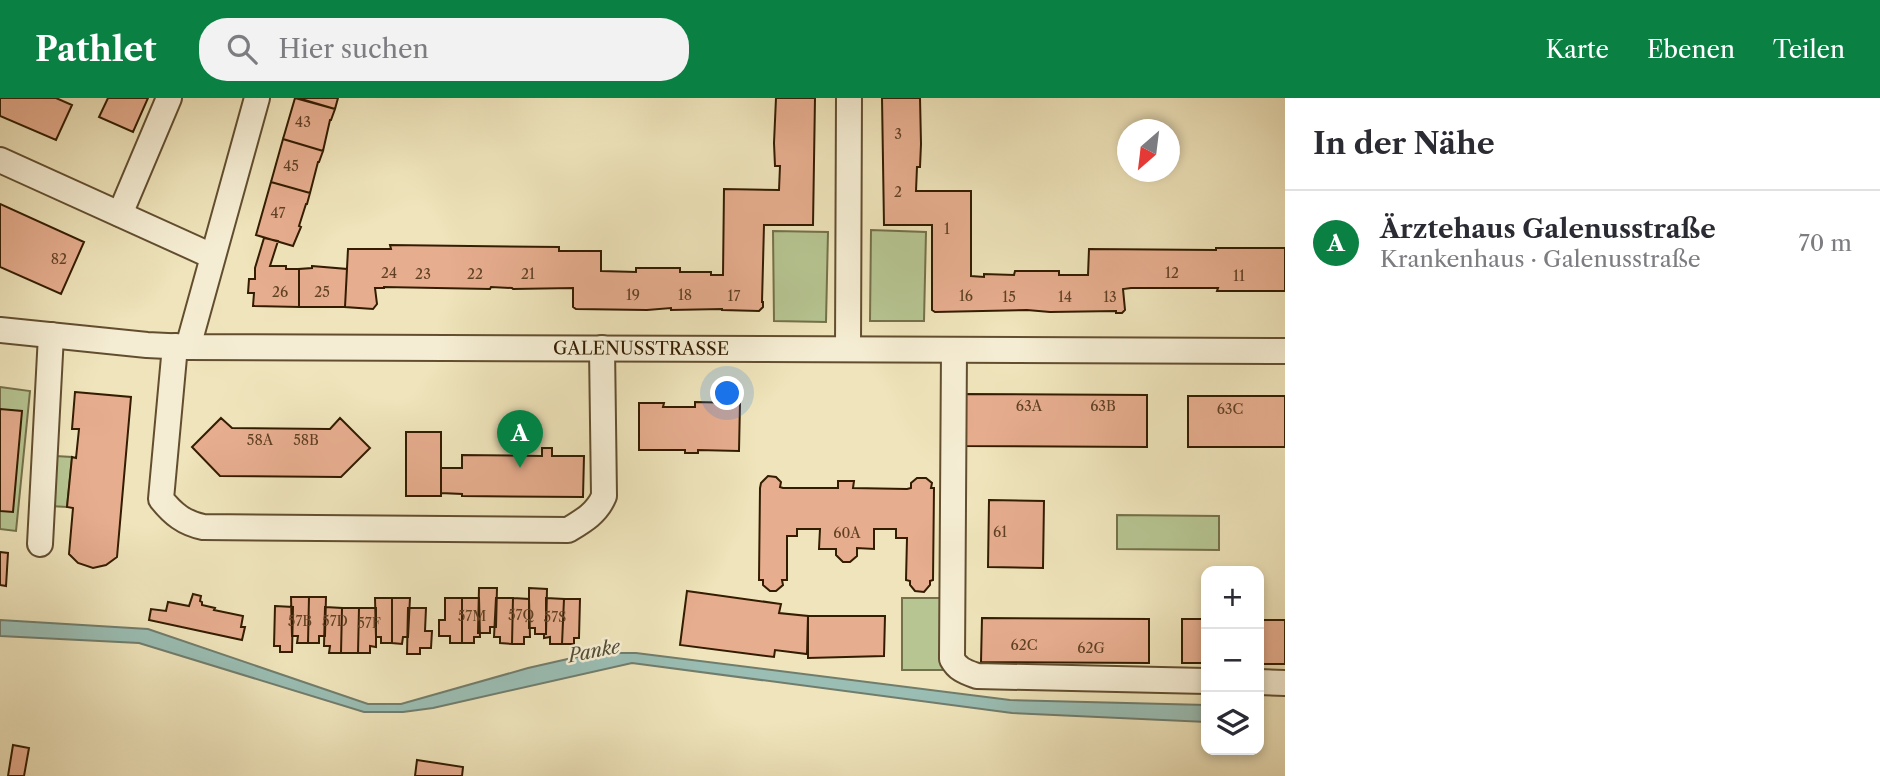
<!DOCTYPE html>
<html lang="de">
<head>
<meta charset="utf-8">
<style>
  :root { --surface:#fff; --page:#f2f2f3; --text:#2b2b33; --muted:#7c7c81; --line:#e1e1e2; --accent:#0b8043 }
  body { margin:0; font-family:"Libre Caslon Text",serif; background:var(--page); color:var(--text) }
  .controls { position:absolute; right:21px; bottom:21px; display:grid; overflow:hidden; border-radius:14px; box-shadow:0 4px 10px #0003 }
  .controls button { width:63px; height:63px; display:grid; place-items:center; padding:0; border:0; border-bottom:2px solid var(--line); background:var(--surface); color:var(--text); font:35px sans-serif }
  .compass { position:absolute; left:1117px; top:21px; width:63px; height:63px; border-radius:50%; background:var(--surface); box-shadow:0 4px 10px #0003; rotate:208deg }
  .you { position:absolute; left:728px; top:296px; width:24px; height:24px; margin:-18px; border:5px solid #fff; border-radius:50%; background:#1a73e8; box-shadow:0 0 0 10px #1a73e833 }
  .badge { display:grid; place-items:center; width:46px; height:46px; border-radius:50%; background:var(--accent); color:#fff; font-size:23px; font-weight:700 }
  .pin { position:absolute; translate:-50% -58px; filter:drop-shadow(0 2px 4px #0008) }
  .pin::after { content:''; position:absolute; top:37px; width:24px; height:21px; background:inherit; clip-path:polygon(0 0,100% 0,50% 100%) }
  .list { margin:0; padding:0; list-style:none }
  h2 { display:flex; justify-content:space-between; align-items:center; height:91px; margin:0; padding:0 28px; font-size:30px }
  h2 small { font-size:23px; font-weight:400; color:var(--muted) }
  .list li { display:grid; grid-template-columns:46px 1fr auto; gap:21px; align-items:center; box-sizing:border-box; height:105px; padding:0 28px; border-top:2px solid var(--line) }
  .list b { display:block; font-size:26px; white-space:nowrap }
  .list p { margin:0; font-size:23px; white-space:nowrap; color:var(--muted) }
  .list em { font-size:23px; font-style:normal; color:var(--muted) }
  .icon { flex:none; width:38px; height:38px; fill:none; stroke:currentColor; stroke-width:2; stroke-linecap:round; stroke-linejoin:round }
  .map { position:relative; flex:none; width:1285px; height:678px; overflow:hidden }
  header { display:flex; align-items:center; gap:42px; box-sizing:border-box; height:98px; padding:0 35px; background:var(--accent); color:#fff }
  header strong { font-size:33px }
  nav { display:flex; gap:38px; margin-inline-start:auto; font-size:24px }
  .search { width:490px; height:63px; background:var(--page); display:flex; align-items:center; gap:18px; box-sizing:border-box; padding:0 24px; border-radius:28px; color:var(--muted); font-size:26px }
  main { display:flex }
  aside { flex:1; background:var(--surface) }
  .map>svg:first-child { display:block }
  .green { fill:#b6c592; stroke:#747049; stroke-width:2 }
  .water { fill:#9abeb4; stroke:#717d6c; stroke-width:2 }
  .building { fill:#e6ad8e; stroke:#331c00; stroke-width:2 }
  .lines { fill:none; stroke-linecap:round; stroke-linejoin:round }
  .minor-casing { stroke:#624e2f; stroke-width:28 }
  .minor { stroke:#f5edd3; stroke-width:24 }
  .labels { text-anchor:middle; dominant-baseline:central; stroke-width:5; stroke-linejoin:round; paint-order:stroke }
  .number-label { font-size:14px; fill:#604024 }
  .street-label { font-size:18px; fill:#331c00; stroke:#f5edd3 }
  .water-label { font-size:19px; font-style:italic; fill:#524d36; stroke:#f5edd3 }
</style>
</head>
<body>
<header>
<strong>Pathlet</strong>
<div class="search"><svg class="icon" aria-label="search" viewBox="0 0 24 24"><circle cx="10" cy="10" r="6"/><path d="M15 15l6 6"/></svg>Hier suchen</div>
<nav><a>Karte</a><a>Ebenen</a><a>Teilen</a></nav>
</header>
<main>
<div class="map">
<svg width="1285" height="678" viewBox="0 0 1285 678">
  <rect width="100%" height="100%" fill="#efe4bb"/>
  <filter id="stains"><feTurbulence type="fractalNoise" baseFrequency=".00286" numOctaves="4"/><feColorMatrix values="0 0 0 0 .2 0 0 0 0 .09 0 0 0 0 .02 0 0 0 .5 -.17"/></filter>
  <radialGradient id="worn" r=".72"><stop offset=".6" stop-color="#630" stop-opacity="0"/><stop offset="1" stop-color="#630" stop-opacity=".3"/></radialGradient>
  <path class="green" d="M871,132L926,134L924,223H870Z
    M773,133L828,134L826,224L774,223Z
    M0,289L30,293L16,433L0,431Z
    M55,358L72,359L67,409L50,408Z
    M1117,417L1219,418V452L1117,451Z
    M902,500H944L943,572H902Z"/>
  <path class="water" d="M0,522L148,531L368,606H401L528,570L594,555H636L1010,602L1206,607V624L1012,615L632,565L433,610L403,614H364L139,545L0,538Z"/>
  <path class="building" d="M0,0H56L72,7L56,42L0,18Z
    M108,0H148L133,34L99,19Z
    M295,0L335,11L331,22H330L323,53L283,41Z
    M298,0H338L335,11Z
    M776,0H815L813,127H764L762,204H763V209L759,213L722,212V211L671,212V210L647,212L576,211L573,209V190L513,191L512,190L491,189L490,191L384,189V190H375L377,206L373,211L345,209L348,151H391L390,147L559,149V153H601V173L636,174V170H680V174H711V177H723L724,91L779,92L780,68H775L774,45Z
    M882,0H920L921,46L920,69H917L916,93H971V178L984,179V176L1014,177L1015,173H1059V177H1088L1089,151L1216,152V150H1285V193H1217L1218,190H1131L1123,191L1125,212L1122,215H1116V213L1050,214L1027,212L935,214L932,212V127H884Z
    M283,41L323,53L319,64H318L310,95L271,84Z
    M271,84L310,95L307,106H306L299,128L301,129L293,148L256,137Z
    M0,106L84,144L61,196L0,169Z
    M264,140L278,143L270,168H286V171H299V209L253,208L254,195H248L249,181H255V170Z
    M312,168L347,171L345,209H299V171L312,170Z
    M75,294L131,299L117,459L106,467L93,470L78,465L69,456L73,410L67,409L72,359L76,360L79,331H72Z
    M960,296L1147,297V349L959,348Z
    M1188,298H1285V349H1188Z
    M695,304L740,305L739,353L698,352V355H685V352H639V305H664L663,309H695Z
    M0,311L22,313L13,414L0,413Z
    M221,320L232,330L330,331L340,320L370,350L341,379L220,378L192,349Z
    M406,334H441V398H406Z
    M542,350H552V358H584L583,399L462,398V396L441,395V370H462V357L542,358Z
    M768,378L776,379L781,384L780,389L783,390H838V383H854L853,390L907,391L911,390V385L917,380H926L932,385L931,390H934L933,482L930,483V487L924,494L915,493L910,487V483L906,482L907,440H896V431H874V451L857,450V458L850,464H843L836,457V451H819L820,431H797V438H787V482H782L783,487L776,493H770L763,487V482H759L760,390L761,385Z
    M989,402L1044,403L1043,470L988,469Z
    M0,454L8,455L6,488L0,487Z
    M479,490H497L496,529H490V535H478Z
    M529,490L547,491L546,536H535V530H529Z
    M687,493L781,506L779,515L808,518L807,556L775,552L774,559L680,547Z
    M193,496L201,498L200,503L202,504V507L215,510L214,512L243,518L241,529H245L242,542L149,522L151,511L166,513L168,504L189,508Z
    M291,499H309L308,545H297L298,538H292Z
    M309,499H326L325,538H319V545H308Z
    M375,500H392V545H381V539H376Z
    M392,500H410L408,539H403L402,546L392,545Z
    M445,500H462V545H450V538H439V522H445Z
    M462,500H479L480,539H474V545H462Z
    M496,500H513L512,546L500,545V539H494Z
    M513,500L529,501L530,539H524V546H512Z
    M546,500L564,501L562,546H550V539L544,540V536H546Z
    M564,501H580L579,540H574V546H562Z
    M275,508L293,509L292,554H280V548H274Z
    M325,509L342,510L341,555H329L330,548H324Z
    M342,510H359L358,555H341Z
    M359,510H376V549L370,548V555H358Z
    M408,510H426L425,533H432L431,550H420V556H407Z
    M808,518H885L884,558L808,560Z
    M982,520L1149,521V565L981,564Z
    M1182,521H1206V565H1182Z
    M1259,522H1285V566H1259Z
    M13,647L29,650L24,678H8Z
    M417,662L463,669L462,678H415Z"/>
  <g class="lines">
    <defs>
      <g id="minor">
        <path d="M0,62L212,158"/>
        <path d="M120,116L169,0"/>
        <path id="s1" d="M0,232L147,247L188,249L1285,253"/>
        <path d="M175,248L161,401C173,416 184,425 203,429L568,432C583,423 597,415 604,398L602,250"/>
        <path d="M188,249L257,0"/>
        <path d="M848,250L849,0"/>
        <path d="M954,252L952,561C958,572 966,574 977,578L1206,583"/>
        <path d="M40,446L51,237"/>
        <path d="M1259,584L1285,585"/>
      </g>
    </defs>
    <use href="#minor" class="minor-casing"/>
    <use href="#minor" class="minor"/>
  </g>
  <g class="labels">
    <g class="number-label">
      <text x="303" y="24">43</text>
      <text x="898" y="36">3</text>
      <text x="291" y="68">45</text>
      <text x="898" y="94">2</text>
      <text x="278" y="115">47</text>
      <text x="947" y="131">1</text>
      <text x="59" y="161">82</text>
      <text x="389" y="175">24</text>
      <text x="1172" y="175">12</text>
      <text x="423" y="176">23</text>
      <text x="475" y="176">22</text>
      <text x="528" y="176">21</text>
      <text x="1239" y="178">11</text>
      <text x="280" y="194">26</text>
      <text x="322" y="194">25</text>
      <text x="633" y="197">19</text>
      <text x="685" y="197">18</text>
      <text x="734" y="198">17</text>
      <text x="966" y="198">16</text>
      <text x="1009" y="199">15</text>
      <text x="1065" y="199">14</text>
      <text x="1110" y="199">13</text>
      <text x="1029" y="308">63A</text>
      <text x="1103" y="308">63B</text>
      <text x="1230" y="311">63C</text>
      <text x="260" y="342">58A</text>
      <text x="306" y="342">58B</text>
      <text x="1000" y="434">61</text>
      <text x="847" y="435">60A</text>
      <text x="521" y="517">57Q</text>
      <text x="472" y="518">57M</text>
      <text x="555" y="519">57S</text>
      <text x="300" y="523">57B</text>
      <text x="335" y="523">57D</text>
      <text x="369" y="525">57F</text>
      <text x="1024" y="547">62C</text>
      <text x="1091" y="550">62G</text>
    </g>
    <g class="street-label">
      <text stroke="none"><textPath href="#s1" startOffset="642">GALENUSSTRASSE</textPath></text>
    </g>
    <g class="water-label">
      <text transform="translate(594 553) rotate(-11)">Panke</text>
    </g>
  </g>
  <rect width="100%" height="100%" filter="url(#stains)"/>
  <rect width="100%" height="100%" fill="url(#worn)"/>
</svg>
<div class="controls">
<button>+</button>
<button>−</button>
<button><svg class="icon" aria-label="layers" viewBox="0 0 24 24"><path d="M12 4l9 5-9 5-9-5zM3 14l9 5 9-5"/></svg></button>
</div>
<svg class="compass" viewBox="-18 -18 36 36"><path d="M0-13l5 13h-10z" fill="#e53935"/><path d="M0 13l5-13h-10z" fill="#7c7c81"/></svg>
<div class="you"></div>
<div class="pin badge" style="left:520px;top:370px">A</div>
</div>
<aside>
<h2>In der Nähe<small></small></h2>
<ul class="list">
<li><span class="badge">A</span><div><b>Ärztehaus Galenusstraße</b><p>Krankenhaus · Galenusstraße</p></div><em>70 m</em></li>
</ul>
</aside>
</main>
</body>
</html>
